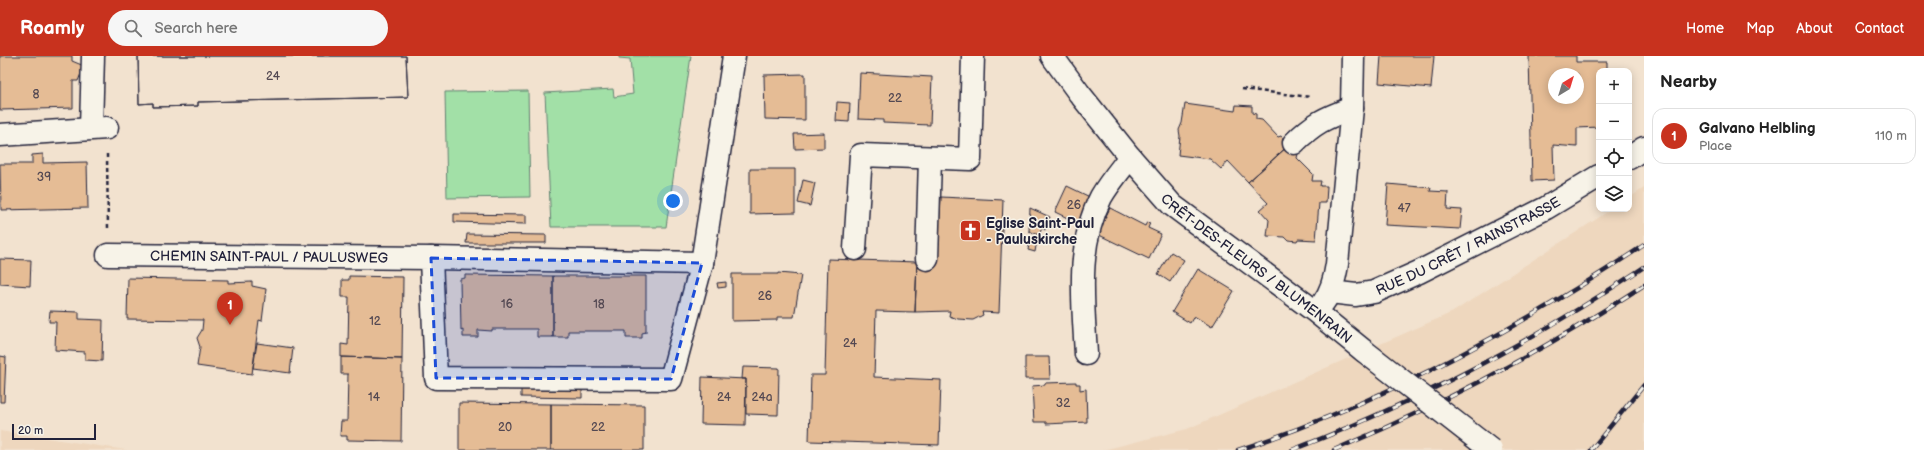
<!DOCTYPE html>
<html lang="en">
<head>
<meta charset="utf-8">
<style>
  :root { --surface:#fff; --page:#f6f6f6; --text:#222; --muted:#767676; --line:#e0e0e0; --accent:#c8321e }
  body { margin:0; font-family:"Balsamiq Sans",sans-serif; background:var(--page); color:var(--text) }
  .controls { position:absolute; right:12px; top:12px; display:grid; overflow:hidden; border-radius:8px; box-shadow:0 2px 10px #0003 }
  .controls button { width:36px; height:36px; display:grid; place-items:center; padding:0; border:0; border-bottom:1px solid var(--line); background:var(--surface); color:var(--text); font:20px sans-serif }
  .compass { position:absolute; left:1548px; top:12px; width:36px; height:36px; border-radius:50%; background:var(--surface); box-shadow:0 2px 10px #0003; rotate:38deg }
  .scale { position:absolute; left:12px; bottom:10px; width:84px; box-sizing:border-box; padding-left:4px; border:2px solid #22223b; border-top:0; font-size:11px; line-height:14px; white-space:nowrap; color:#22223b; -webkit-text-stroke:3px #f7f3e8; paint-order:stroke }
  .you { position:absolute; left:673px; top:145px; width:14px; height:14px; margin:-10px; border:3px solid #fff; border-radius:50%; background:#1a73e8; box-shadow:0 0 0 6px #1a73e833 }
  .badge { display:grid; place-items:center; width:26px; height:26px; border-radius:50%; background:var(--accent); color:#fff; font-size:13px; font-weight:700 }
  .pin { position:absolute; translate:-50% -33px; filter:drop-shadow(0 1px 2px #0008) }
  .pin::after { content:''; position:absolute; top:21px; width:14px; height:12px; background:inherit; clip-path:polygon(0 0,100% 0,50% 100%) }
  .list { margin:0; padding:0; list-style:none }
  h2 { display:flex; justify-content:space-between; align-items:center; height:52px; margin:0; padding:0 16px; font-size:17px }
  h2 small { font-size:13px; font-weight:400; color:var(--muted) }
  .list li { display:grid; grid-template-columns:26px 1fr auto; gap:12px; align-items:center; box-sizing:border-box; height:56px; margin:0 8px 8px; padding:0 8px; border:1px solid var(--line); border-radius:12px }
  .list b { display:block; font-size:15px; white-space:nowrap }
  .list p { margin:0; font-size:13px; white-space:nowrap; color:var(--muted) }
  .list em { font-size:13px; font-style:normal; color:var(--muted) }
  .icon { flex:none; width:22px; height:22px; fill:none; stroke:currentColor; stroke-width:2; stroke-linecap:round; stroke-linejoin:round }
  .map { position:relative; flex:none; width:1644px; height:394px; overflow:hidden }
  header { display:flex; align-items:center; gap:24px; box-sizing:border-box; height:56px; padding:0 20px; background:var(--accent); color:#fff }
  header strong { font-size:19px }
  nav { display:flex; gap:22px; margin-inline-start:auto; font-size:14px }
  .search { width:280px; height:36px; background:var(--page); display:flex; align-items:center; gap:10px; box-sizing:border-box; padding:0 14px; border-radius:22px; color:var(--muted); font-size:15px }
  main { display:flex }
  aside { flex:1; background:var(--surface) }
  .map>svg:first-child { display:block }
  .built { fill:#eed7be }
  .green { fill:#a2e0a7; stroke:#628171 }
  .building { fill:#e5bc95; stroke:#22223b; fill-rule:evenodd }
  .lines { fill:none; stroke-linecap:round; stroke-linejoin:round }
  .minor-casing { stroke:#22223b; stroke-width:25 }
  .path { stroke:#22223b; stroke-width:2.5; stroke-dasharray:4 3; stroke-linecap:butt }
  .minor { stroke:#f7f3e8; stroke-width:22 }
  .rail-casing { stroke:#22223b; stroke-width:4.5 }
  .rail { stroke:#f7f3e8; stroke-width:3; stroke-dasharray:9; stroke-linecap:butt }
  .minor-bridge-casing { stroke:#22223b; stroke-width:25; stroke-linecap:butt }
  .minor-bridge { stroke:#f7f3e8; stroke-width:22 }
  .marked { fill:#1d4ed8; fill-opacity:0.2; stroke:#1d4ed8; stroke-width:3; stroke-dasharray:8 5; stroke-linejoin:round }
  .labels { text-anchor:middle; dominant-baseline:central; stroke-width:3; stroke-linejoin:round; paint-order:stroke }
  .number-label { font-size:12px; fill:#534852 }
  .poi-label { font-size:14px; font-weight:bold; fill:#22223b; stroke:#f7f3e8; text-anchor:start }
  .street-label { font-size:14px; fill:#22223b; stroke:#f7f3e8 }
</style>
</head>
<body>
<header>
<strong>Roamly</strong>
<div class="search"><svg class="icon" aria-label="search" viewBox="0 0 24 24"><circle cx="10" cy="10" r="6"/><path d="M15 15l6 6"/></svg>Search here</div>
<nav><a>Home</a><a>Map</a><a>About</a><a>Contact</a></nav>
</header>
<main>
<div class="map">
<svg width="1644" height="394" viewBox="0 0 1644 394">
  <rect width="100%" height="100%" fill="#f2e2cf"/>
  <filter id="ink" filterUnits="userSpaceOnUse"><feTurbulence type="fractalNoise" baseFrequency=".025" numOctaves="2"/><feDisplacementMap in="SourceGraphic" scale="8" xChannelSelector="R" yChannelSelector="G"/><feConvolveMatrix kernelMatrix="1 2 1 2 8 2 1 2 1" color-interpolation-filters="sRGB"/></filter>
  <g filter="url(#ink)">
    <path class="built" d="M1644,132V394H1103L1187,373L1453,256L1612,153H1629V142Z
      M0,375L126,394H0Z"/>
    <path class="green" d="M619,0H691L666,171H551L545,37L613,33L614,41L633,38L630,3L619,2Z
      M528,35L530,141L447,142L445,36Z"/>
    <path class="building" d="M0,0H72V5L84,10L78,25H73V52L0,54Z
      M138,0H406L408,41L198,46V50L153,51V47L139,48Z
      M138,0H406L408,41L198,46V50L153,51V47L139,48Z
      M1381,0H1434L1431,32L1379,27Z
      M1529,0H1576V6H1607V15H1599V71L1577,72V91L1553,89L1554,124L1532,125ZM1554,18H1578V42H1554Z
      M860,17L932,21L930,69L883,67V64L858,63Z
      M805,18V64L765,63L764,19Z
      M837,46L850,47L849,66L836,65Z
      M1185,48L1235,55L1236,49L1252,50V57L1256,58V63L1262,64L1278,81L1281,80L1289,89L1248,126L1228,105L1221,113L1210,103L1178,99L1180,80L1179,74L1182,67Z
      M824,77V92L795,93L794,78Z
      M1289,89L1298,98L1297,102L1313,118L1312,125H1321L1320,130H1327L1326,147H1319L1316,184L1298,183L1297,185L1288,184L1285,181L1267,180L1269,164L1260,154L1268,147L1248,126Z
      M43,98V107L87,106L88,152L1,154L0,108H32V99Z
      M750,113H795V157L750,158Z
      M803,124L815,127L810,150L798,147Z
      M1388,128L1431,132L1430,135L1448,136L1447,153L1462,154L1460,173L1385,169Z
      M1067,130L1094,143L1082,169L1055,156Z
      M941,141L1003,144L999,257L982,256L983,259L973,264L958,263L949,260L950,255L915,256L917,206L937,207Z
      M1030,152L1050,161L1045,174L1042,172L1039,179L1029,175Z
      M1110,152L1145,170L1147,166L1150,167L1148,172L1161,178L1149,203L1097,178Z
      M454,158L526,159V168L454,166Z
      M467,178L546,179V187H466Z
      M1030,183L1037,184L1035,196L1028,194Z
      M1171,196L1184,204L1170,226L1158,218Z
      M0,203L31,204L30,230L0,228Z
      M828,203L917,206L915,256L876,255L874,321L941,324L939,389L809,385L811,319H825Z
      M1198,213L1234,235L1212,271L1194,260L1190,267L1172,256Z
      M778,217L801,219L794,261H777V264L732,265V218H778Z
      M465,219L553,220V281H537V273H492V275L478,274V281H463V274L461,275L460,223L465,222Z
      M349,220L403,221L402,303L341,301V288L348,289L349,241H342V224H349Z
      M553,220H646V276L642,277V282H626V275H568V281H553Z
      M128,222L228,224V227L252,226V230L266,233L262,265L259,264L252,318L197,310L200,291L197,282L202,274L203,264L127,263Z
      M726,226V231L718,232L717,227Z
      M50,255L79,256V263L103,264L102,305L85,304V296L55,294L56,266H49Z
      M257,287L293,292L290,317L253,312Z
      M0,300L6,301L4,346H0Z
      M341,301L402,303L401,385L347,384V380H340L341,365H347L348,318H341Z
      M1025,301H1049L1050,323H1025Z
      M743,311L779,312L778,359L746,358V323H742Z
      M702,321L746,323L745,369L701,368Z
      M1076,326V328H1080V334L1086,333L1087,366L1046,368V366H1034L1032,330L1045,329V327Z
      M521,331L582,332V342L521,341Z
      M459,347L551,348V394H459Z
      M551,348L644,349V394H551Z"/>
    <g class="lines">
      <defs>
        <g id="minor">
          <path id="s1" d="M1052,0L1079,37L1130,101L1172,149L1316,256L1364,295"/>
          <path d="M91,72L93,0"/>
          <path d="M0,79L107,72"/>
          <path d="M1294,87C1314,67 1325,62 1352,52"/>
          <path d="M1629,102L1644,92"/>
          <path d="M855,193L861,99L970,103L973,0"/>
          <path id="s2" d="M108,199L431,202L436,322L671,323L702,207L734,0"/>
          <path d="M431,202L702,207"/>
          <path d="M927,203L930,103"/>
          <path id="s3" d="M1330,236L1356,239L1374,236L1419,216L1546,152L1599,120"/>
          <path d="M1323,247C1332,235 1335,222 1337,208L1352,52L1353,0"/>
          <path d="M1086,298C1083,245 1076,190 1101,141C1109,127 1120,114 1130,101"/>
        </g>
      </defs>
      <use href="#minor" class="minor-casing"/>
      <path class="path" d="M1242,33L1310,41
        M107,98L108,173"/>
      <use href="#minor" class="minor"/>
      <defs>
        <path id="rail" d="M1238,394C1382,347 1518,273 1644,189
          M1292,394C1418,346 1532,286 1644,211
          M1334,394C1442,349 1545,294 1644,229
          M1591,394L1644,329"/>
      </defs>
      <use href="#rail" class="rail-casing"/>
      <use href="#rail" class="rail"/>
      <defs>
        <path id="minor-bridge" d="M1364,295L1491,394"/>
      </defs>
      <use href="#minor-bridge" class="minor-bridge-casing"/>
      <use href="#minor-bridge" class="minor-bridge"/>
    </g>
  </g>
  <path class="marked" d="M431,202L702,207L671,323L436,322Z"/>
  <defs>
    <symbol id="church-square" viewBox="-11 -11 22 22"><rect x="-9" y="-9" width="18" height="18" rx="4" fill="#c8321e" stroke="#f7f3e8"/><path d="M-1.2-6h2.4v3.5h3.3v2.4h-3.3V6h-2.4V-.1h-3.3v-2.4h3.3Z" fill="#fff"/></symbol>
  </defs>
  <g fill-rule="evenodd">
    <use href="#church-square" x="958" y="162" width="25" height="25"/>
  </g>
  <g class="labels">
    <g class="number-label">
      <text x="273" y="20">24</text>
      <text x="36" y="38">8</text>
      <text x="895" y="42">22</text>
      <text x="44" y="121">39</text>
      <text x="1074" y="149">26</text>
      <text x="1404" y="152">47</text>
      <text x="765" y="240">26</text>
      <text x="507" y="248">16</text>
      <text x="599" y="248">18</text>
      <text x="375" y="265">12</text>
      <text x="850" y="287">24</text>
      <text x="374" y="341">14</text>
      <text x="724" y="341">24</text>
      <text x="762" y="341">24a</text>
      <text x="1063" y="347">32</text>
      <text x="505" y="371">20</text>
      <text x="598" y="371">22</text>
    </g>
    <g class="poi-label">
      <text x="986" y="167">Eglise Saint-Paul<tspan x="986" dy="16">- Pauluskirche</tspan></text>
    </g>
    <g class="street-label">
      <text stroke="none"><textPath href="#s3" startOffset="149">RUE DU CRÊT / RAINSTRASSE</textPath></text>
      <text stroke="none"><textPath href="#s2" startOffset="161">CHEMIN SAINT-PAUL / PAULUSWEG</textPath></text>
      <text stroke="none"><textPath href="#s1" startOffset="297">CRÊT-DES-FLEURS / BLUMENRAIN</textPath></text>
    </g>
  </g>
</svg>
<div class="controls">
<button>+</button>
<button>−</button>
<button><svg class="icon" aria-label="locate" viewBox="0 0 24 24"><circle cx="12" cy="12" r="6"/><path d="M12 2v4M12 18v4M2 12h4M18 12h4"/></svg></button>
<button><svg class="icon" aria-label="layers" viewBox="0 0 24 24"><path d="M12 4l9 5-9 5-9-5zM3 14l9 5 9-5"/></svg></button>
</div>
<svg class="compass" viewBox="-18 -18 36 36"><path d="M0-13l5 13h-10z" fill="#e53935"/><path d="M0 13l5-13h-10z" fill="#767676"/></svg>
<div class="scale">20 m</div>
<div class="you"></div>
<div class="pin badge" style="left:230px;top:269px">1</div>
</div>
<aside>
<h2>Nearby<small></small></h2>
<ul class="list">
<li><span class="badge">1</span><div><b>Galvano Helbling</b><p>Place</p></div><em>110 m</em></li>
</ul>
</aside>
</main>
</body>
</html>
